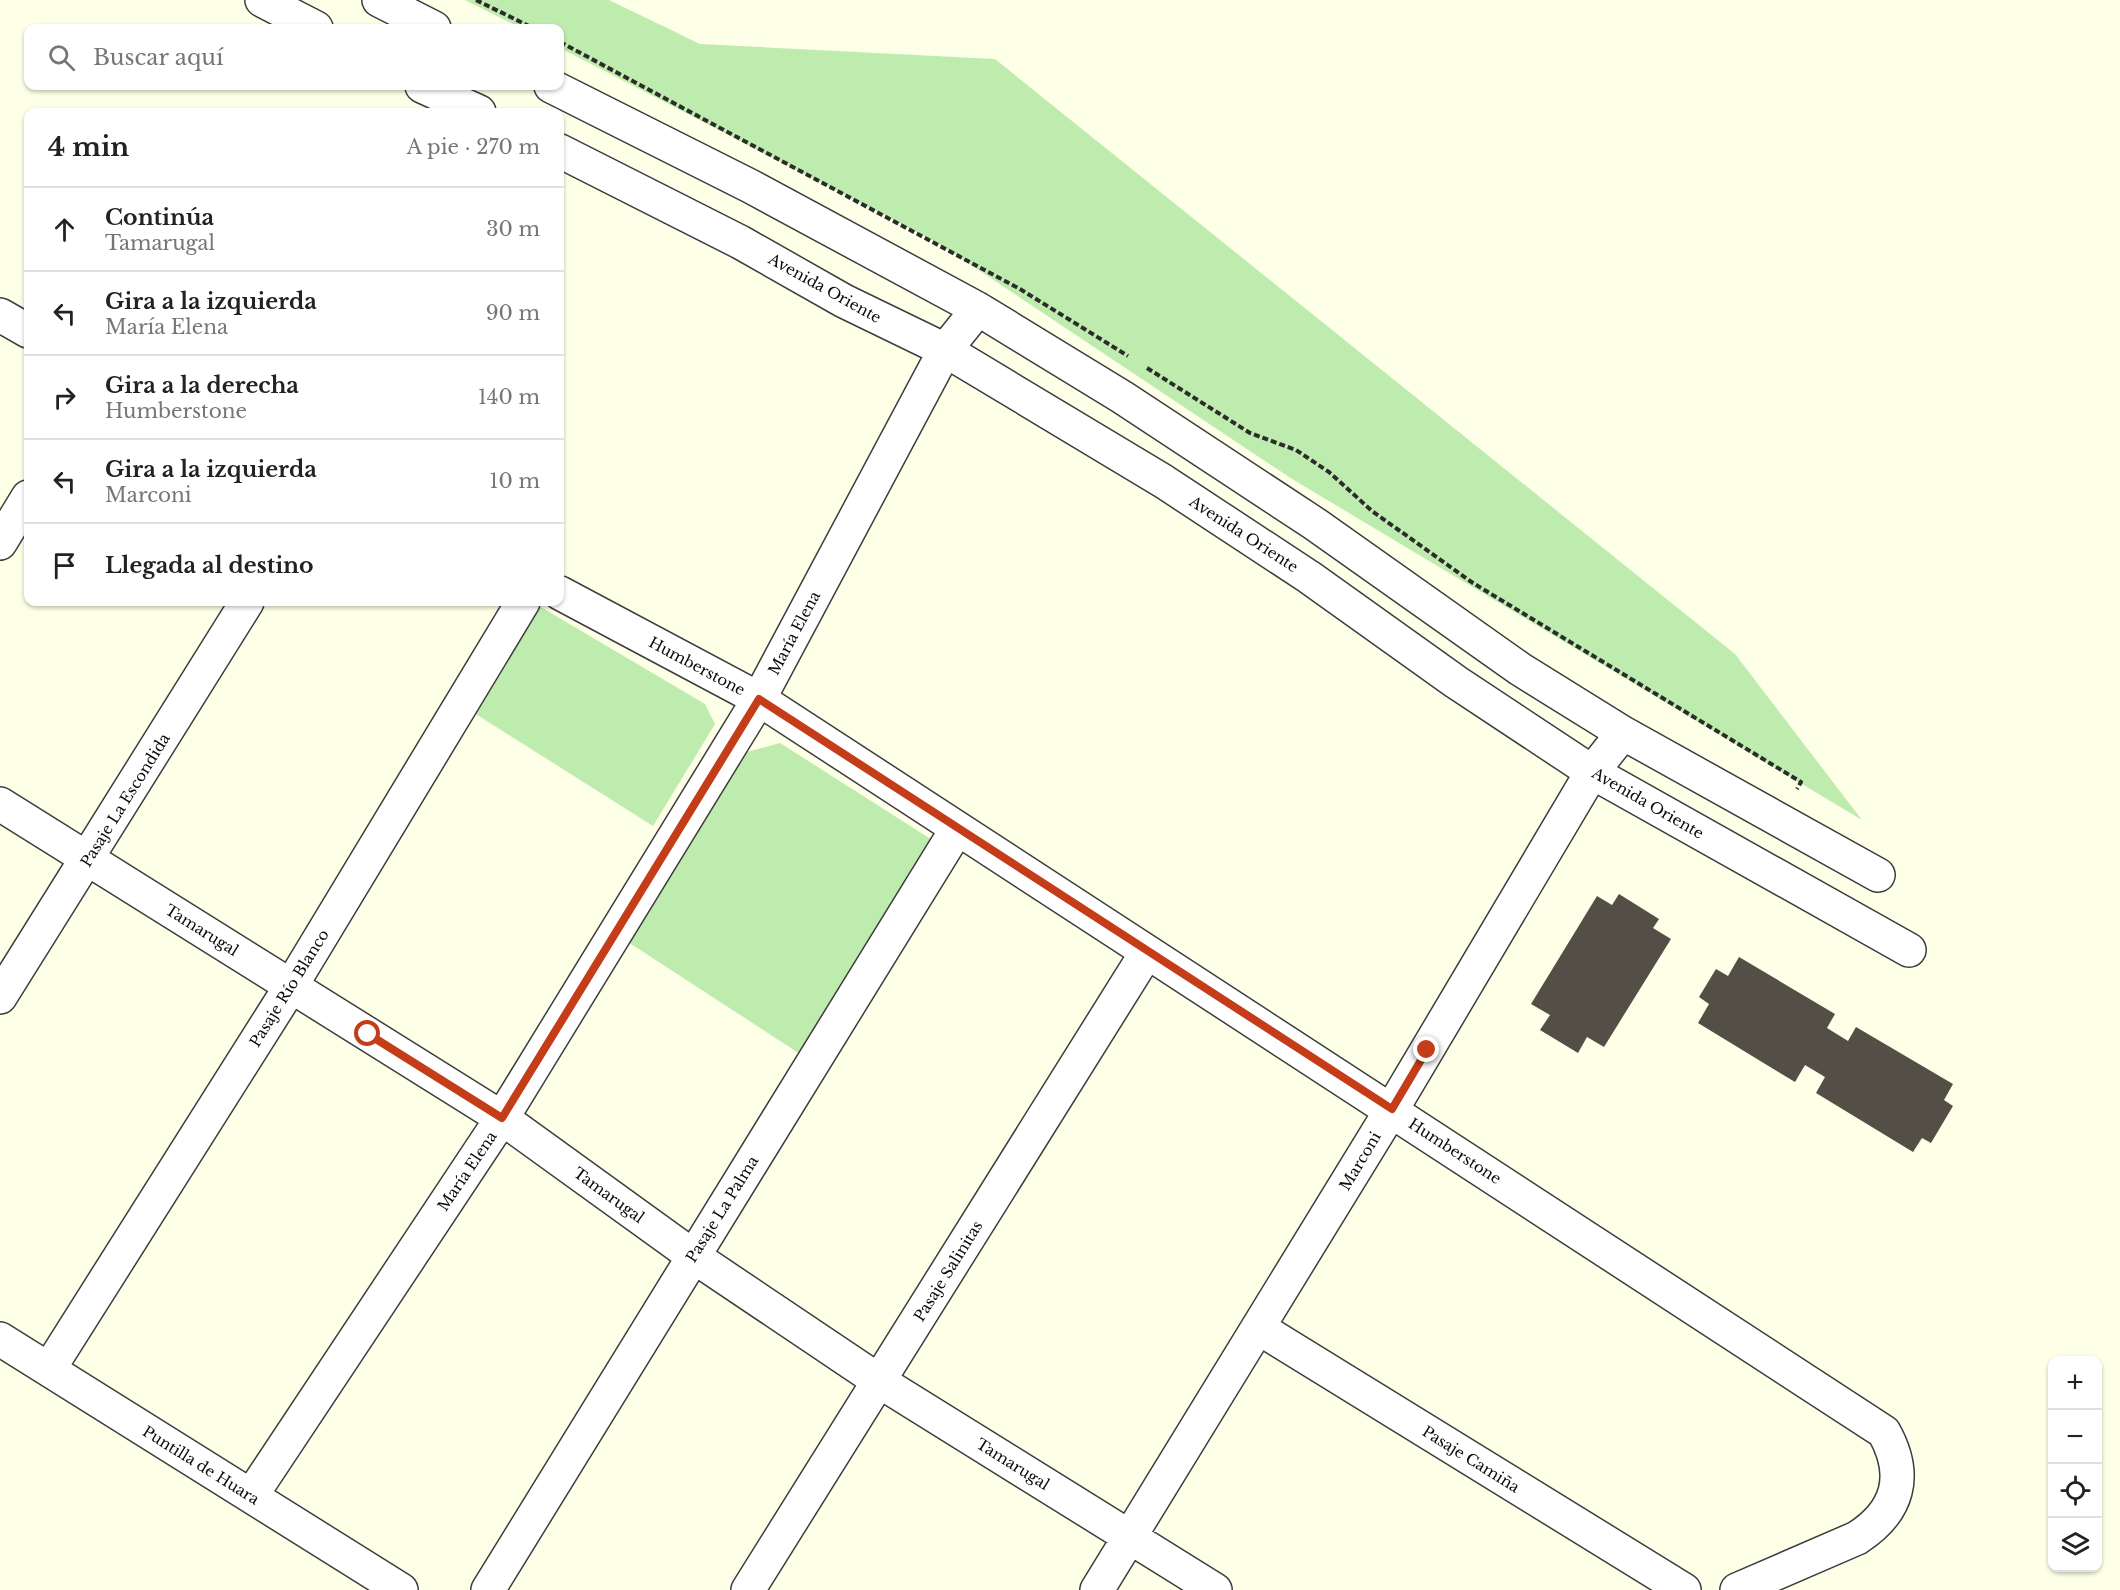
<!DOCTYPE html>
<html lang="es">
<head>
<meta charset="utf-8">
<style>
  :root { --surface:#fff; --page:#f6f6f6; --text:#222; --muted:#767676; --line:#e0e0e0 }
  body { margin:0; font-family:"Libre Baskerville",serif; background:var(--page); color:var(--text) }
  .controls { position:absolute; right:18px; bottom:18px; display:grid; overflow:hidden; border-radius:12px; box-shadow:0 2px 4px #0004 }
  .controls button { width:54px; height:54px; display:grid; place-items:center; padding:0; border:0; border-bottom:2px solid var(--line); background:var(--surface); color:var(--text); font:30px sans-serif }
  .stop { position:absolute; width:18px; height:18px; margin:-14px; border:4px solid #c43c18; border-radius:50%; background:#fff }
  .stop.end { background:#c43c18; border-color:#fff; box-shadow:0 2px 6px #0008 }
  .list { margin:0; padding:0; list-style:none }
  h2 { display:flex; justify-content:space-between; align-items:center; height:78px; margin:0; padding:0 24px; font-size:26px }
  h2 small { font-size:20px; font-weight:400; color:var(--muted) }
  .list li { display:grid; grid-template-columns:39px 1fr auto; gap:18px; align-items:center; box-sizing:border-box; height:84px; padding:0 24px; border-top:2px solid var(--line) }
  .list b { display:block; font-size:22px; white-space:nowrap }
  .list p { margin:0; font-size:20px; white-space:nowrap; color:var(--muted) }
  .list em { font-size:20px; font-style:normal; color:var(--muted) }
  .icon { flex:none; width:33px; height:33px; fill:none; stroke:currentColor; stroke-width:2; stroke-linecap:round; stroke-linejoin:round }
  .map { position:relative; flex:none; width:2120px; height:1590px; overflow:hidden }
  .search { position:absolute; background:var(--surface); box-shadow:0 2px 4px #0004; left:24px; top:24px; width:540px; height:66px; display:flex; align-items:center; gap:15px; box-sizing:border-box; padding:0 21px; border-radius:12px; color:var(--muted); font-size:22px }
  .panel { position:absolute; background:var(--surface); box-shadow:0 2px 4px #0004; left:24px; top:108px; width:540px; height:498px; border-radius:12px }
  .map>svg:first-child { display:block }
  .green { fill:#beecae }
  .building { fill:#534f46 }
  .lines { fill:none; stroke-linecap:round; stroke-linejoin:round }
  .minor-casing { stroke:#3d3d3d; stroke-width:36 }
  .path { stroke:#2c2c2c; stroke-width:4; stroke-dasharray:6 3; stroke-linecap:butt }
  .minor { stroke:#fff; stroke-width:33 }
  .route { stroke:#c43c18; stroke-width:8 }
  .labels { text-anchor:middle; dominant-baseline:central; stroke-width:6; stroke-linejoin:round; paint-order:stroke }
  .street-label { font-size:15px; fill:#0a0a0a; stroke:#fff }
</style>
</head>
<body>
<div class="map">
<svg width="2120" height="1590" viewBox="0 0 2120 1590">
  <rect width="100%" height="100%" fill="#feffe7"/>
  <path class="green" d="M465,0H609L700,44L995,59L1735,654L1862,820L1292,479L938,243L560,48V28H521Z
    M534,603L705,704L715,724L653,826L471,711Z
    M780,743L937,843L800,1054L628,942L747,752Z"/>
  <path class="building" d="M1619,894L1659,919L1653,928L1671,939L1604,1047L1587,1037L1578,1053L1540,1030L1550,1015L1531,1004L1597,896L1612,905Z
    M1739,957L1835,1014L1827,1028L1848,1041L1856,1027L1953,1084L1944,1100L1953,1106L1931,1143L1922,1138L1913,1152L1816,1093L1825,1077L1805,1065L1795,1082L1698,1023L1709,1004L1699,997L1716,969L1728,976Z"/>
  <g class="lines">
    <defs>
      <path id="minor" d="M262,0L316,28
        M379,0L434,28
        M422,86L479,112
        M551,86L750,186L978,309L1122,397L1315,524L1520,669L1623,733L1878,875
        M560,151L740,242L844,301L945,350L1163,481L1309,577L1456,682L1592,772L1909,950
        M0,315L28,331
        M0,543L28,497
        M560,593L759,699L1884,1432C1908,1475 1899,1511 1857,1538L1737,1590
        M0,804L502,1118L693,1256L879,1381L1215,1590
        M0,997L247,602
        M1259,1328L1684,1590
        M0,1339L401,1590
        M49,1369L291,986L523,602
        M251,1496L502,1118L759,699L945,350L978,309
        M488,1590L957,829
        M748,1590L1147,952
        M1097,1590L1392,1109L1592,772L1623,733"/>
    </defs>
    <use href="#minor" class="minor-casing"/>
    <path class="path" d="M476,0L533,28
      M560,42L1020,289L1128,356
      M1147,368L1250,433L1296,450L1329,472L1372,511L1473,583L1801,782L1797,789"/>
    <use href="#minor" class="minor"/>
  </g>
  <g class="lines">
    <path class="route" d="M368,1034L502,1118L759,699L1392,1109L1427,1050"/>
  </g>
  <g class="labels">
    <g class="street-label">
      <text transform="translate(825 288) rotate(29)">Avenida Oriente</text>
      <text transform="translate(1244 534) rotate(33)">Avenida Oriente</text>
      <text transform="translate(794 633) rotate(-62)">María Elena</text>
      <text transform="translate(697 666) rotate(28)">Humberstone</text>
      <text transform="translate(125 800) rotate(-58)">Pasaje La Escondida</text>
      <text transform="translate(1648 803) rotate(30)">Avenida Oriente</text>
      <text transform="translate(202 930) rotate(32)">Tamarugal</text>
      <text transform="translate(289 988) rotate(-58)">Pasaje Río Blanco</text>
      <text transform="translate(1455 1151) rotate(33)">Humberstone</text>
      <text transform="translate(1360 1161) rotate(-59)">Marconi</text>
      <text transform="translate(467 1171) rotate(-56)">María Elena</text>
      <text transform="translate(609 1195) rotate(36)">Tamarugal</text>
      <text transform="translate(722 1209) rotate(-58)">Pasaje La Palma</text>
      <text transform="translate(948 1271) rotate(-58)">Pasaje Salinitas</text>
      <text transform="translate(1471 1459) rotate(32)">Pasaje Camiña</text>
      <text transform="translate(1013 1464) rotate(32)">Tamarugal</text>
      <text transform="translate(201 1465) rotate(32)">Puntilla de Huara</text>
    </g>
  </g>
</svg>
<div class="controls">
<button>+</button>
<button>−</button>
<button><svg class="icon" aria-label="locate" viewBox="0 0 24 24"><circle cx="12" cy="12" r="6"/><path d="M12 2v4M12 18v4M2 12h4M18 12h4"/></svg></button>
<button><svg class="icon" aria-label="layers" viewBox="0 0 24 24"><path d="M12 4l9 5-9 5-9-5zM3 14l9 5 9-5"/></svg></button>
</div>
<div class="stop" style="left:368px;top:1034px"></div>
<div class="stop end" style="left:1427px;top:1050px"></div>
<div class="search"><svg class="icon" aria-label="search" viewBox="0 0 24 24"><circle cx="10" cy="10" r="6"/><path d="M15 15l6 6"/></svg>Buscar aquí</div>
<section class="panel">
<h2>4 min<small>A pie · 270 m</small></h2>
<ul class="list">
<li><svg class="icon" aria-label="ahead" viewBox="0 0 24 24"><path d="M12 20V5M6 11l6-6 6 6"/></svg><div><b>Continúa</b><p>Tamarugal</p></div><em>30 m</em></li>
<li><svg class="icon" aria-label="left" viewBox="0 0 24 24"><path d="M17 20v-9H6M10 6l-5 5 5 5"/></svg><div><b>Gira a la izquierda</b><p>María Elena</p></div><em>90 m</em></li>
<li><svg class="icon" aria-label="right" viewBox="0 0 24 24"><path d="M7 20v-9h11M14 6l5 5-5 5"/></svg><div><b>Gira a la derecha</b><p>Humberstone</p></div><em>140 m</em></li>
<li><svg class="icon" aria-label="left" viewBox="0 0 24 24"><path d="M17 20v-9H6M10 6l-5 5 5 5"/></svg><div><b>Gira a la izquierda</b><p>Marconi</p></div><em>10 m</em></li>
<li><svg class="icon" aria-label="arrive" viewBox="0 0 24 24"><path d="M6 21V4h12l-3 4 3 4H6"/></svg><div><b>Llegada al destino</b></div></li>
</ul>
</section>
</div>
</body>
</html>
